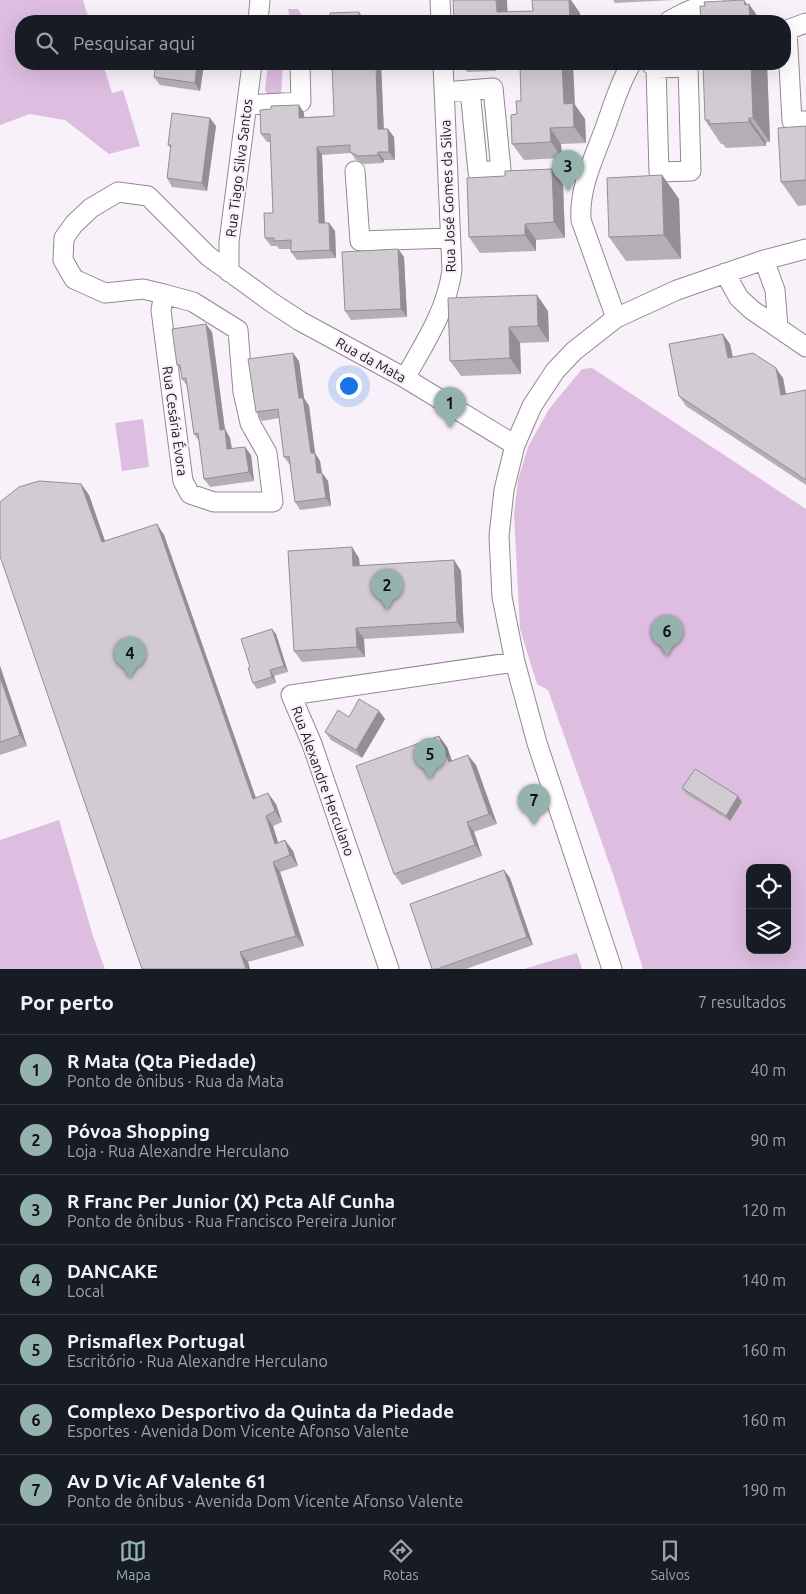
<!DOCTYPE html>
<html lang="pt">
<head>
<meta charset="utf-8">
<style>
  :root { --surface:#171b24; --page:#20242c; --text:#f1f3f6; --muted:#9ea1a6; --line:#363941; --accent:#95b3ad }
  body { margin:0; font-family:Ubuntu,sans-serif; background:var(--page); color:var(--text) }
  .controls { position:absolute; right:15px; bottom:15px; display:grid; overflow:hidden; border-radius:10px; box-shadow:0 5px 20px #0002 }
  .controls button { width:45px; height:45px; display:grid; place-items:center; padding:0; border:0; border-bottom:1px solid var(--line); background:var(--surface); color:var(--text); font:25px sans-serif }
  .you { position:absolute; left:348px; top:385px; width:18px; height:18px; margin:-12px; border:4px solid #fff; border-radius:50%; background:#1a73e8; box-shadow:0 0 0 8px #1a73e833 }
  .badge { display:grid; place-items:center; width:32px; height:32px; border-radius:50%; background:var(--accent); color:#111; font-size:16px; font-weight:700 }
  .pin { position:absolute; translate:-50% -41px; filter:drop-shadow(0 1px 2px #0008) }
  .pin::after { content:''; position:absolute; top:26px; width:18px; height:15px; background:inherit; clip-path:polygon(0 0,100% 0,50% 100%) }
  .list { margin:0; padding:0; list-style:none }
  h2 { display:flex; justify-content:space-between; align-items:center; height:65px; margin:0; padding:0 20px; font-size:21px }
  h2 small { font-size:16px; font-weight:400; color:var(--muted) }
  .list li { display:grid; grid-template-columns:32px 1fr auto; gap:15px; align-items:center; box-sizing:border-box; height:70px; padding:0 20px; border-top:1px solid var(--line) }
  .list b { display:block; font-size:19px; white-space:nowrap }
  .list p { margin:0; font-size:16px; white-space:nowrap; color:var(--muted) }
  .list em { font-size:16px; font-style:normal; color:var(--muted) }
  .icon { flex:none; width:28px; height:28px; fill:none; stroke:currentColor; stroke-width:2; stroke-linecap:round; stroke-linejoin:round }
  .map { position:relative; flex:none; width:806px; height:969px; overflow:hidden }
  .search { position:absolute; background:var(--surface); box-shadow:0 5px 20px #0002; left:15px; right:15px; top:15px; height:55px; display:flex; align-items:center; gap:12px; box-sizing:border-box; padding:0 18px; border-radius:20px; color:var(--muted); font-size:19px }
  .sheet { height:555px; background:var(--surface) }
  nav { display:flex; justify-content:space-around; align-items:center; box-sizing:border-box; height:70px; border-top:1px solid var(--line); background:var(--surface); font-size:14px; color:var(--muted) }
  nav a { display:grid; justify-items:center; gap:2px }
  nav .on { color:var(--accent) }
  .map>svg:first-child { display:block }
  .green { fill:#ddbde0; fill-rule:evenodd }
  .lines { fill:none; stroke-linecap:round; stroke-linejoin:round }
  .minor-casing { stroke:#908991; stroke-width:21 }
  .minor { stroke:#fff; stroke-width:19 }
  .wall { fill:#b5afb5 }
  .shaded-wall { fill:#938e94 }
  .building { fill:#d2cbd3; stroke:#938e94 }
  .labels { text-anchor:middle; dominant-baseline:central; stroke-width:4.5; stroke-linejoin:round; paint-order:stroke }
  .street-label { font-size:14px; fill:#171518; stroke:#f9f1f9 }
</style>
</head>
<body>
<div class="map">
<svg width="806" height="969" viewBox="0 0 806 969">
  <rect width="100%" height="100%" fill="#f9f1f9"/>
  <path class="green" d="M0,0H84L83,1L90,21H21V64H103L112,93L123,90L140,146L109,154L65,120L30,114L0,125Z
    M288,9H298L304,19H325V21H286L290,20Z
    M268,64H283L281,96C274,96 267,98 265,89Z
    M592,368L806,509V969H643L614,877L548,690L537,684L520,629L514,514L518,480L528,447L549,409L582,369ZM750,868H787V950H750Z
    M143,419L149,467L122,471L115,423Z
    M59,820L93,936L105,969H0V840Z
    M577,953L582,969H524Z"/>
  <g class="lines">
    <defs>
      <path id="minor" d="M440,0L441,21
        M258,21L260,0
        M669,21L684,13L714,0
        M806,23L787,30L792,121H806
        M651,64L656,68L688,67L691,171L659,172L656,68
        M444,92L493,88L501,170L478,172L470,90
        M247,105L301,102L300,64
        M355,171L360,241L450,238
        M764,260L775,290L778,327
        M229,272V242L252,64
        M725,273L739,298L752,310L806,347
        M164,294L143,289L105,293L74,279L63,260L64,238L74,224L91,208L118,192L148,196L208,256L271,302L300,321L405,378L515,445
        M164,294L193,302L238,330L243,392L250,423L267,453L273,502H214L190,494L183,481L161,310Z
        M616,318L581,220C579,187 594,158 605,128C613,106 619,84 631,64
        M405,378C424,344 447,310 452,270L443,64
        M389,969L312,744L291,695L515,662
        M612,969L537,743L515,662L502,597L499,536L504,490L515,445L532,406L555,371L574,351L616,318L677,290L764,260L806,249"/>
    </defs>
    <use href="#minor" class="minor-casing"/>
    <use href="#minor" class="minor"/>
  </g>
  <path class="wall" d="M613,0H674L615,3Z
    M156,64H204L200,91L160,85L154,77Z
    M381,64L384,129L394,137L395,160H384L383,163L364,164L356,160L351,153L322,155L325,223H329L335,231L336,258L297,260L291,252V249H279L277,246H271L265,238L273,213L270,142H267L261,134L271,109L299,105L304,113V117L334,116Z
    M453,64H496V71L467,72L464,68L457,69Z
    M767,64L770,142H766V146L726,148L723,144H721L705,120Z
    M521,101L575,105L585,119L586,143L561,144L562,158L524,160L512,144L517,114Z
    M216,126L207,191L172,187L167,178L171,149L168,145Z
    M806,126V205L798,206L781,182Z
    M552,169L563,185L565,238L536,240V251L480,253L469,237L505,176Z
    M662,175L679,199L681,259L626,261L609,237Z
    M398,249L404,257L407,317L351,320L345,311Z
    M448,298L548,311L549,342L520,343L521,374L461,376L450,361Z
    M212,332L225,429L230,438L232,448L251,455L254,481L210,487L204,479L199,441L194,434L187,386L182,379L181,372L177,365Z
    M730,344L733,357L783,378L786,394L806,390V485L686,406L679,396Z
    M299,361L304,398L309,406L315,453L320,461L322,473L328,481L331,506L300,510L295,502L290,465L284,457L279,418L262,421L256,412Z
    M81,484L89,495L105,541L157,524L164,535L256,798L276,804L282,822L273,826L278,843L293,851L298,866L280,872L304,946L248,962L250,969H142Z
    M359,558L360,566L454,560L461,571L464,633L364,639L365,657L302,662L294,651Z
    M276,634L288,672L274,676L276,683L257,689L253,683L250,667Z
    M0,666L27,746L0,755Z
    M379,711L385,719L362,758L331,740L325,732L349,717Z
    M447,747L452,761L476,765L497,824L474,832L482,856L402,885L394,874Z
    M682,788L742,802L730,821L686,794Z
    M504,870L510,878L533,945L466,969H432Z"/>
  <path class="shaded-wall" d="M496,0H507L508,21L497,12Z
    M569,0H571L580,13V21H570Z
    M744,0L749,7V4L761,21H750L745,5Z
    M359,12L365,20V21H359Z
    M197,64H204L200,91L195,83Z
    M376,64H381L384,138L378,129Z
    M491,64H496V71Z
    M562,64H573L575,105L585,119L586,143L574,127L564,104Z
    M751,64H767L770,142L753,118Z
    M299,105L304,113L305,126L299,118Z
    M210,118L216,126L207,191L202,183Z
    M749,118L766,142V146L749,122Z
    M550,128L561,144L562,158L551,142Z
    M388,129L394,137L395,160L389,152Z
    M317,147L322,155L325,231L319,223Z
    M378,152L384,160L383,163L378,155Z
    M552,169L563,185L565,238L554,222Z
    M662,175L679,199L681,259L664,235Z
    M329,223L335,231L336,258L330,250Z
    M525,224L536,240V251L525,235Z
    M398,249L404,257L407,317L401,309Z
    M537,295L548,311L549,342L538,326Z
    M206,324L212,332L226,438L220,430Z
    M509,327L520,343L521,374L510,358Z
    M723,334L730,344L735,369L728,358Z
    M293,353L299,361L304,398L309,406L315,453L320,461L323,481L317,473L311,453L299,398Z
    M776,368L783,378L788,406L781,395Z
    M225,429L230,438L233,457L227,449Z
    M245,447L251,455L254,481L249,472Z
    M322,473L328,481L331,506L326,498Z
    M81,484L89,495L109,553L102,542Z
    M157,524L164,535L260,810L253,799Z
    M352,547L359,558L360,577L353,566Z
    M454,560L461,571L464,633L457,622Z
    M356,628L364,639L365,657L357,647Z
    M272,629L276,634L288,672L284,666Z
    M0,666L27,746L20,735L0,677Z
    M270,670L274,676L276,683L272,677Z
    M379,711L385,719L362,758L356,750Z
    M439,736L447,747L456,772L449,762Z
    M468,755L476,765L497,824L489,814Z
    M268,793L276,804L282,822L275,811Z
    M738,796L742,802L730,821L726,816Z
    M266,816L273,826L282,855L275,844Z
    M467,822L474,832L482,856L475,845Z
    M285,840L293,851L298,866L290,855Z
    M273,862L280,872L304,946L296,936Z
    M504,870L510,878L533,945L527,937Z
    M240,952L248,962L250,969H246Z"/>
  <path class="building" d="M453,0H496L497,12L533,11L532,0H569L570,21H454Z
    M744,0L745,5L749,4L750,21H701L700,6H705L704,2Z
    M359,12V21H319V17H330V13Z
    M156,64H197L195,83L154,77Z
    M332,64H376L378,129H388L389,152H378V155L358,156L350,152V145L317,147L319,223H329L330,250L291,252V240L274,241V238H265L264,213H273L270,134H261L260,110L271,109V106L299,105V118L334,116Z
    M520,64H562L564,104L573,103L574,127L550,128L551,142L512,144L511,115L517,114L516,101H521Z
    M703,64H751L753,118H749V122L709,124V120H705Z
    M172,113L210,118L202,183L167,178L171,145H168Z
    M806,126V180L781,182L778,128Z
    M552,169L554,222L525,224V235L469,237L467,178L505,176V171Z
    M662,175L664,235L609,237L607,178Z
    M398,249L401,309L345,311L342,252Z
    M537,295L538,326L509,327L510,358L450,361L448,298Z
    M206,324L220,430L225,429L227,449L245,447L249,472L204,479L198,433L194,434L186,378L182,379L180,365H177L172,329Z
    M723,334L728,358L753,353L776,368L781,395L806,390V480L679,396L669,344Z
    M293,353L299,398H303L311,453H315L317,473H322L326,498L295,502L289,456L284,457L278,409L256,412L248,359Z
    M39,481L81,484L102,542L157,524L253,799L268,793L275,811L266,816L275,844L285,840L290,855L273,862L296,936L240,952L246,969H142L0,556V502L19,487Z
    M352,547L353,566L454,560L457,622L356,628L357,647L294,651L288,551Z
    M272,629L284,666L270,670L272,677L253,683L248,668L250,667L241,639Z
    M0,677L20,735L0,742Z
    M359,699L379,711L356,750L325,732L338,710L349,717Z
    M439,736L449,762L468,755L489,814L467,822L475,845L394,874L356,766Z
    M695,769L738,796L726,816L682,788Z
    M504,870L527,937L437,969H432L410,904Z"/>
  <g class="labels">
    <g class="street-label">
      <text transform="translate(239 168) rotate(-83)">Rua Tiago Silva Santos</text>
      <text transform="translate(448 196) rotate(-92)">Rua José Gomes da Silva</text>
      <text transform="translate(371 360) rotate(29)">Rua da Mata</text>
      <text transform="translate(175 421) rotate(82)">Rua Cesária Évora</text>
      <text transform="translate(323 781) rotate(70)">Rua Alexandre Herculano</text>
    </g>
  </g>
</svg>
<div class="controls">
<button><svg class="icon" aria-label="locate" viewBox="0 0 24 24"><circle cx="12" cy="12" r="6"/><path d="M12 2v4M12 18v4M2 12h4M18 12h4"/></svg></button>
<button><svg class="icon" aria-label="layers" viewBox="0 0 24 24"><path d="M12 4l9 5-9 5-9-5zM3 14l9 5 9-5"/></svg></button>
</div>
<div class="you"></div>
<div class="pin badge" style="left:450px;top:428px">1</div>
<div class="pin badge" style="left:387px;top:610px">2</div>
<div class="pin badge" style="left:568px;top:191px">3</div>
<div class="pin badge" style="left:130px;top:678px">4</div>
<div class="pin badge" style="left:430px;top:779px">5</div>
<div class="pin badge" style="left:667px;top:656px">6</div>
<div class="pin badge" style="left:534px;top:825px">7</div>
<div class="search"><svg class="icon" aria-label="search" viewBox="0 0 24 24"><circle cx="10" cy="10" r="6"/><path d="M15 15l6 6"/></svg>Pesquisar aqui</div>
</div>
<section class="sheet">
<h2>Por perto<small>7 resultados</small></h2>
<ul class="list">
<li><span class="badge">1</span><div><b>R Mata (Qta Piedade)</b><p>Ponto de ônibus · Rua da Mata</p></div><em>40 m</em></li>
<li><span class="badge">2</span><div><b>Póvoa Shopping</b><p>Loja · Rua Alexandre Herculano</p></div><em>90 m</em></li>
<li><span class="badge">3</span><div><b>R Franc Per Junior (X) Pcta Alf Cunha</b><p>Ponto de ônibus · Rua Francisco Pereira Junior</p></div><em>120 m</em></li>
<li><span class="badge">4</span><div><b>DANCAKE</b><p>Local</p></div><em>140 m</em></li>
<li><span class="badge">5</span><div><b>Prismaflex Portugal</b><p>Escritório · Rua Alexandre Herculano</p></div><em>160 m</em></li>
<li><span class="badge">6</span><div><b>Complexo Desportivo da Quinta da Piedade</b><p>Esportes · Avenida Dom Vicente Afonso Valente</p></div><em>160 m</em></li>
<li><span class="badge">7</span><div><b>Av D Vic Af Valente 61</b><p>Ponto de ônibus · Avenida Dom Vicente Afonso Valente</p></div><em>190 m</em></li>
</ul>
</section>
<nav>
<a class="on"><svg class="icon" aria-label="map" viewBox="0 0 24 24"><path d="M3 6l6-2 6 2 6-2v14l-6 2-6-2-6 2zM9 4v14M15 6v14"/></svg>Mapa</a>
<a><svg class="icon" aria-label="directions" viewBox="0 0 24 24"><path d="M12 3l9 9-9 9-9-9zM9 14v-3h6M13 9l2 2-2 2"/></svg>Rotas</a>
<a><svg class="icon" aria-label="saved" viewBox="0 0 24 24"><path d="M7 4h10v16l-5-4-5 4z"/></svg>Salvos</a>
</nav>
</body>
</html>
